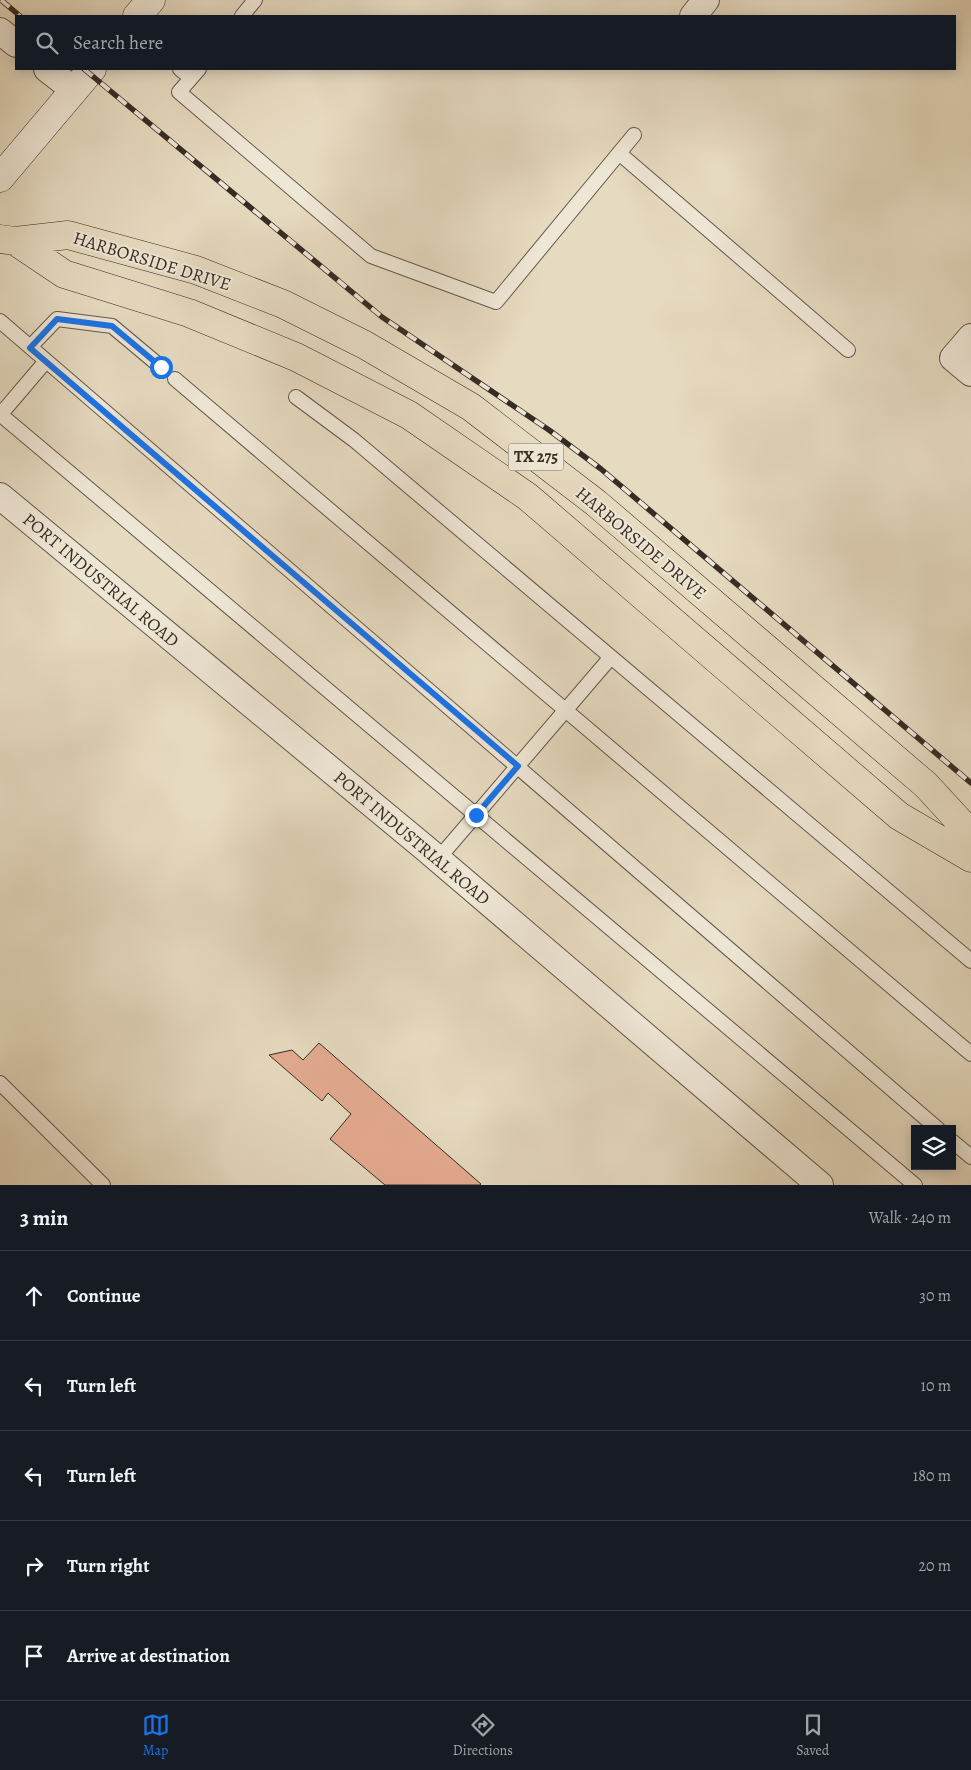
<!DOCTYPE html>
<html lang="en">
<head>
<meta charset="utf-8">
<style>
  :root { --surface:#171b24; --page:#242831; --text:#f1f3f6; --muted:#9ea1a6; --line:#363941; --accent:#1a73e8 }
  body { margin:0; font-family:Alegreya,serif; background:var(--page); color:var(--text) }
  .controls { position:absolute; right:15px; bottom:15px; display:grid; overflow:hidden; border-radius:0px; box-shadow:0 2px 12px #0003 }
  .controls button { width:45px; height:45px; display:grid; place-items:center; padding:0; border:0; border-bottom:1px solid var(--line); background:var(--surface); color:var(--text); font:25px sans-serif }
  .stop { position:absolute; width:15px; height:15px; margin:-11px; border:4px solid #1a73e8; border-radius:50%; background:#fff }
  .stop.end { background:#1a73e8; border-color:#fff; box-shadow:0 1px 5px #0008 }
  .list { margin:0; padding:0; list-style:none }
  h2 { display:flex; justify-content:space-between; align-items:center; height:65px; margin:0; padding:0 20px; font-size:21px }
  h2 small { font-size:16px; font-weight:400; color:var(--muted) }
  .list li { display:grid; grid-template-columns:32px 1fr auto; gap:15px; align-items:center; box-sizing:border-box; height:90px; padding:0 20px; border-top:1px solid var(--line) }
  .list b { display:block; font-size:19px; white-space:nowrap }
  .list em { font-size:16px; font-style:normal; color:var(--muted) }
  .icon { flex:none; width:28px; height:28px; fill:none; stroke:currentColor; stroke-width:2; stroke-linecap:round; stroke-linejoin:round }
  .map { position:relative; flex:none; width:971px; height:1185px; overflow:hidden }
  .search { position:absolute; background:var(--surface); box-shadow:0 2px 12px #0003; left:15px; right:15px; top:15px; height:55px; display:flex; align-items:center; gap:12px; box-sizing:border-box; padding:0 18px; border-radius:0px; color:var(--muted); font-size:19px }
  .sheet { height:515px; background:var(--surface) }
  nav { display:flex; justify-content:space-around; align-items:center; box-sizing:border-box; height:70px; border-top:1px solid var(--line); background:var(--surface); font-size:14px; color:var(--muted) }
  nav a { display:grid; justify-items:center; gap:2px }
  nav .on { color:var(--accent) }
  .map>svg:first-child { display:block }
  .building { fill:#e4ab91; stroke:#372c25 }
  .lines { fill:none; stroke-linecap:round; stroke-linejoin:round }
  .lane-casing { stroke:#63584c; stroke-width:16 }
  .street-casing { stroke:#63584c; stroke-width:28 }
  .secondary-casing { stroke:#372c25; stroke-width:29 }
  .primary-casing { stroke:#372c25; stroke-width:29 }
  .lane { stroke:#efe7d6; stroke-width:14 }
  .street { stroke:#efe7d6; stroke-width:26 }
  .secondary { stroke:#efe7d6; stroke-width:28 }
  .primary { stroke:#e6dac0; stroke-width:28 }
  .rail-casing { stroke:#372c25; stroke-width:5.5 }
  .rail { stroke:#efe7d6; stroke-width:4; stroke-dasharray:11; stroke-linecap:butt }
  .route { stroke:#1a73e8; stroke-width:6 }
  .labels { text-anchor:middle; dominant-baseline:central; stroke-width:4; stroke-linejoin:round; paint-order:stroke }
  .shield { fill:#efe7d6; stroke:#6e645a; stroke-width:1 }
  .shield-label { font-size:16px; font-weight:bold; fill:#372c25 }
  .street-label { font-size:18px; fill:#372c25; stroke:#efe7d6 }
</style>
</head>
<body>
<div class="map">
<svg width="971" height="1185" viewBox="0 0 971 1185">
  <rect width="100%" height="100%" fill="#e6dac0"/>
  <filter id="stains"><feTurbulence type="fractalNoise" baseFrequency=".004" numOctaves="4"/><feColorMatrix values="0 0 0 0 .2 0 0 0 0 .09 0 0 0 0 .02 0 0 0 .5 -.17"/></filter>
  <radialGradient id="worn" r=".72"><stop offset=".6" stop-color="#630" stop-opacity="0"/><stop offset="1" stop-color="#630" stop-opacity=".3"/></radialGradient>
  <path class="building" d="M319,1043L481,1184L480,1185H385L330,1139L351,1114L328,1093L322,1101L269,1055L292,1050L303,1060Z"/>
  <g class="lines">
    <defs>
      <path id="lane" d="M242,16L255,0
        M180,69L191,78
        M199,69L179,92L371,256L496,302L634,135
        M619,153L848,350
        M0,321L938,1129
        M30,347L57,319L112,326L161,367
        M175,379L971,1054
        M296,397L354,440L971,961
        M0,414L915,1185
        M0,415L46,361
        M438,859L611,657
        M0,1083L103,1185
        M952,1141L971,1157"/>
      <path id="street" d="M693,16L706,0
        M0,31L16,44
        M47,69L74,90
        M971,337L953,358L971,373
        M0,496L425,848L820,1185"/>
      <path id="secondary" d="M137,16L151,0
        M0,178L92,69"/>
      <path id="primary" d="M0,239L15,241L68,235L196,270L283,304L365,345L471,407L596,503L926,785L971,834
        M15,241L64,274L189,313L296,357L409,415L528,497L899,816L971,858"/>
    </defs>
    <use href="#lane" class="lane-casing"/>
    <use href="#street" class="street-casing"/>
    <use href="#secondary" class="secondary-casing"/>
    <use href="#primary" class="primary-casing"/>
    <use href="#lane" class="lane"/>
    <use href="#street" class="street"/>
    <use href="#secondary" class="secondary"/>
    <use href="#primary" class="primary"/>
    <defs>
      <path id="rail" d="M1,0L20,16
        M84,69L382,317L549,430L601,469L971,783"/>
    </defs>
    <use href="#rail" class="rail-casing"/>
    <use href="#rail" class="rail"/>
  </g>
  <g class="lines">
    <path class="route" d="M161,367L112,326L57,319L30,348L518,766L476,815"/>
  </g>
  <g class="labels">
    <rect class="shield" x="508.5" y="443.5" width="55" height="27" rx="4"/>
    <g class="shield-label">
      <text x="536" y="457">TX 275</text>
    </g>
    <g class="street-label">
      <text transform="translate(152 261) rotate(17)">HARBORSIDE DRIVE</text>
      <text transform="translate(641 543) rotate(40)">HARBORSIDE DRIVE</text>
      <text transform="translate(101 580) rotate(40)">PORT INDUSTRIAL ROAD</text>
      <text transform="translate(412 838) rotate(40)">PORT INDUSTRIAL ROAD</text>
    </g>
  </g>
  <rect width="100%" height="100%" filter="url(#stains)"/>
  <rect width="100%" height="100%" fill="url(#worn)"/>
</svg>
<div class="controls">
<button><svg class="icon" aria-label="layers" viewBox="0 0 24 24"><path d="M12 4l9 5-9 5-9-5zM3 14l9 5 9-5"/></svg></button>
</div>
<div class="stop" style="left:161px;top:367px"></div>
<div class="stop end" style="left:476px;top:815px"></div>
<div class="search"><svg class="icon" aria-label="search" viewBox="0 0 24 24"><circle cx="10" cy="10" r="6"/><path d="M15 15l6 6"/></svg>Search here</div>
</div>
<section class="sheet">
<h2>3 min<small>Walk · 240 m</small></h2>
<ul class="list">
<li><svg class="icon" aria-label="ahead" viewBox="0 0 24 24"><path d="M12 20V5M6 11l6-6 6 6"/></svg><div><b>Continue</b></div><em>30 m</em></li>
<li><svg class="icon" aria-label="left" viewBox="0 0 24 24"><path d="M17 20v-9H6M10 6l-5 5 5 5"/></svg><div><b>Turn left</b></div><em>10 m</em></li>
<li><svg class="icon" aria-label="left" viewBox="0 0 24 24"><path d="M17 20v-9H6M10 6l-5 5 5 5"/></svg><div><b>Turn left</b></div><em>180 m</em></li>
<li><svg class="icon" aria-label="right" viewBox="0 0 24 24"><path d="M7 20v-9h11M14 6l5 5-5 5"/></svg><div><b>Turn right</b></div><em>20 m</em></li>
<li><svg class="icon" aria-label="arrive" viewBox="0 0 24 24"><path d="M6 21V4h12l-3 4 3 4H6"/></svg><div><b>Arrive at destination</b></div></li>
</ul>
</section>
<nav>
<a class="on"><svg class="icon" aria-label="map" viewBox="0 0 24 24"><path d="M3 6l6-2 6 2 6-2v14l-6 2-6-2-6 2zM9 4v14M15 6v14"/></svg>Map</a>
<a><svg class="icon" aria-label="directions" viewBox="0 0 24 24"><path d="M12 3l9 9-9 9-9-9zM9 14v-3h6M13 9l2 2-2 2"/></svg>Directions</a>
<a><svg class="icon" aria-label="saved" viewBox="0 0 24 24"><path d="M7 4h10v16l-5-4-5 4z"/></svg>Saved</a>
</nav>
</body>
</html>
